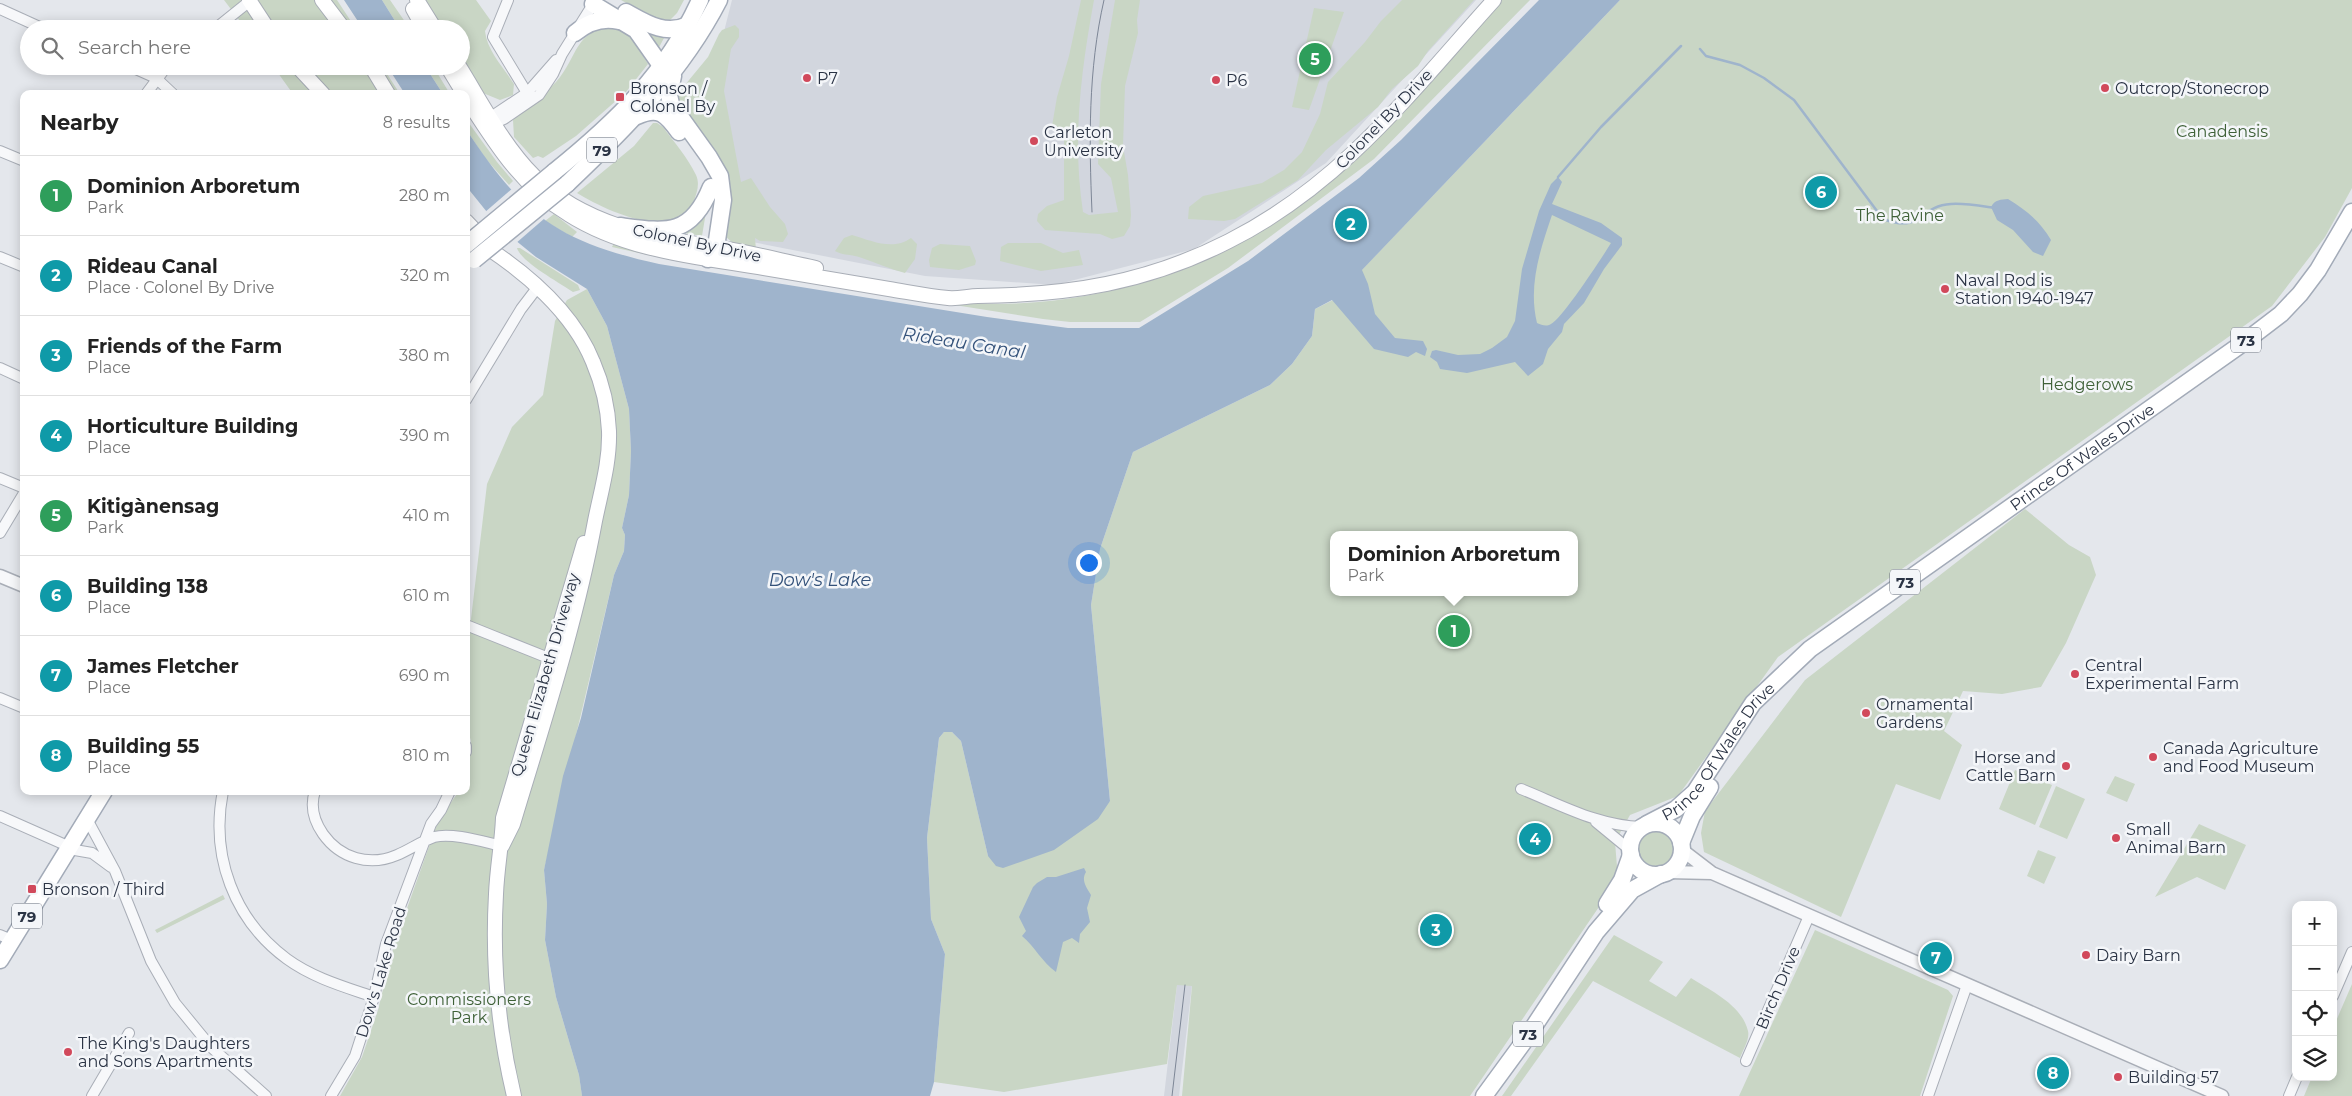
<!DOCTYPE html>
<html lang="en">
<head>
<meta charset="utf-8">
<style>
  :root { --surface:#fff; --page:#f6f6f6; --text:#222; --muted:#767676; --line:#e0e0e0; --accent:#d1495b }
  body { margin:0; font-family:Montserrat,sans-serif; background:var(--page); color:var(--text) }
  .controls { position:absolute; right:15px; bottom:15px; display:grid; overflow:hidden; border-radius:10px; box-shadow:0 2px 12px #0003 }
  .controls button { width:45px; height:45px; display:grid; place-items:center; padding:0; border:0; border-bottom:1px solid var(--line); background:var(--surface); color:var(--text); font:25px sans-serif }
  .you { position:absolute; left:1088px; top:562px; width:18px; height:18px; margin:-12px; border:4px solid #fff; border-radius:50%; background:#1a73e8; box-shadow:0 0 0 8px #1a73e833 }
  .badge { display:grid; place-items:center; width:32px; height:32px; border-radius:50%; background:var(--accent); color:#fff; font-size:16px; font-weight:700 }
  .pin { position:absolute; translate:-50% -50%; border:2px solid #fff; box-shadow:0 1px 5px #0006 }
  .popup { position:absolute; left:1330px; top:531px; width:248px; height:65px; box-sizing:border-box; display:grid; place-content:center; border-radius:10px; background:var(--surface); filter:drop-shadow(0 1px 4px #0005); font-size:16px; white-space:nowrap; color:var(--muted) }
  .popup b { font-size:19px; color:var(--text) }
  .popup::after { content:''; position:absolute; left:50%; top:100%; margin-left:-10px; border:10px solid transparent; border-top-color:var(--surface) }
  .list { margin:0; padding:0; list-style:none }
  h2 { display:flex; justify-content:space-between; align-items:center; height:65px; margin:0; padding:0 20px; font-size:21px }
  h2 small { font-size:16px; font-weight:400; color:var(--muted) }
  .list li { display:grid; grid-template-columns:32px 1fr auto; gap:15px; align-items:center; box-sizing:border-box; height:80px; padding:0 20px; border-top:1px solid var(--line) }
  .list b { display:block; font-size:19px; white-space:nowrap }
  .list p { margin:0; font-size:16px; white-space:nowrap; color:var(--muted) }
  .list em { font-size:16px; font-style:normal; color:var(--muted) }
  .icon { flex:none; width:28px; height:28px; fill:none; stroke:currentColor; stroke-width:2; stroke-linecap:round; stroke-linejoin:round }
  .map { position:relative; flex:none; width:2352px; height:1096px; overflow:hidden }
  .search { position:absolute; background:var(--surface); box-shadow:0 2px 12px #0003; left:20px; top:20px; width:450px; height:55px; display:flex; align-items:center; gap:12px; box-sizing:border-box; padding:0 18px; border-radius:28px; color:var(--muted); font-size:19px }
  .panel { position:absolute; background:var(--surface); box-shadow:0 2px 12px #0003; left:20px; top:90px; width:450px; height:705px; border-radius:10px }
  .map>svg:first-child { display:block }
  .built { fill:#d2d6de }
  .green { fill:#c9d6c5; fill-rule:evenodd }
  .water { fill:#9fb4cc; fill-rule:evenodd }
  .pier { fill:#e4e7ec }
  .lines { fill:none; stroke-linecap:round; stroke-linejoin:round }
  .stream { stroke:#9fb4cc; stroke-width:2.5 }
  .minor-casing { stroke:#a9aeb7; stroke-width:12 }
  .tertiary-casing { stroke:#a9aeb7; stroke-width:15 }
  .secondary-casing { stroke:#a9aeb7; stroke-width:16 }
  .primary-casing { stroke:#a3abb8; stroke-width:19 }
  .minor { stroke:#f7f8fa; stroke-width:10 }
  .tertiary { stroke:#f7f8fa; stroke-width:12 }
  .secondary { stroke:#fff; stroke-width:14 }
  .primary { stroke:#fff; stroke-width:16 }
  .tram { stroke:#7d8696; stroke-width:1 }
  .primary-bridge-casing { stroke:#a3abb8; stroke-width:19; stroke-linecap:butt }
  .primary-bridge { stroke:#fff; stroke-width:16 }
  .poi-dot { fill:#d1495b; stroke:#f4f6f9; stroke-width:2 }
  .labels { text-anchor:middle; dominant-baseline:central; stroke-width:5; stroke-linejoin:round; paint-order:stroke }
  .shield { fill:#f4f6f9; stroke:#676e7b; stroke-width:1 }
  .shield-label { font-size:15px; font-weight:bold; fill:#2b3445 }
  .poi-label { font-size:16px; fill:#2b3445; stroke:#f4f6f9; text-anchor:start }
  .street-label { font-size:16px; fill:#2b3445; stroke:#f4f6f9 }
  .park-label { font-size:16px; fill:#3f6138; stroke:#f4f6f9 }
  .water-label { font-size:18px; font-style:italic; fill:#34527a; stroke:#f4f6f9 }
</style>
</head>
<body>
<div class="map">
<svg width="2352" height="1096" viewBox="0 0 2352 1096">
  <rect width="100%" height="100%" fill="#e4e7ec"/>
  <path class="built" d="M732,0H1476L1326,163L1194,249L1055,285L925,276L732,238L717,59Z
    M1177,985H1192L1179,1096H1164Z"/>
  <path class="green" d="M224,0H243L264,29H246Z
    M255,0H314L335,29H275Z
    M326,0H337L356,29H347Z
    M382,0H390L410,29H400Z
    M422,0H476L491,21L485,31C487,51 504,68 514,84L513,95L500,100L483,93L461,60V29H441Z
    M621,0H684L677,13L665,25Z
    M1081,0H1094C1081,71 1072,140 1083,212L1089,215L1118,212L1111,178L1098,164L1101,84L1115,0H1140L1137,20L1138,33L1125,86L1123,146L1128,175L1131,215L1130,226L1124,236L1112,239L1100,234L1045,230L1037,221L1038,214L1047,206L1064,200V132L1052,126L1057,97L1069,56Z
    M1402,0H1474L1428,51L1418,66L1392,89L1378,107L1326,150L1298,180L1235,219L1224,221L1188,219L1189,207L1203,196L1262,183L1284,170L1302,152L1320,114L1328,82L1365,42L1381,21Z
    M1501,0H1530L1374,159L1228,268L1140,322H1070L1043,319L675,261L612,247L615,241C695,255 776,269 857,283C894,290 933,300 971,303C1101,311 1239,261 1337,176C1397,124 1448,59 1501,0Z
    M1620,0H2352V188L2325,237L2272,306L1778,657L1678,796L1630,815L1615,842L1618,879L1470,1096H1182L1192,986L1177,985L1167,1064L1004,1092L934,1082L945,954L931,919L927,838L939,738L944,732H952L961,741L988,856L1110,801L1091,605L1100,549L1133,452L1270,385L1292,364L1312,336L1315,309L1333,300ZM1334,535H1574V592H1334Z
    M1314,8L1344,12L1309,110L1292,107Z
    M636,23L664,38L656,53Z
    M735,25L739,29V37L731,49L724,91L741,182L751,178L770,207L785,224L788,234L783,242L760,241L755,238L756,250L735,245L725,236L727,198L675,97L708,57L719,34L722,30Z
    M614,26L630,35L648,64L626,92L576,136L543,158L538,156L533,158L514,137L513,120C526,106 543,96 556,82C579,56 573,31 614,26Z
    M273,66H292L317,94H293Z
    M305,66H362L380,94H330Z
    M374,66H382L400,94H392Z
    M425,66H433L450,94H443Z
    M466,119L497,162L513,181L509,185L485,158L466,129Z
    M653,123H657L663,127C674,142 688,158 696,175C700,184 697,192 694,201C676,245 603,209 577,193L634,146Z
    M707,206L702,236L678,232Z
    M554,214L577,232L572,237L545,221Z
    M852,235C872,241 893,251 911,238L917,244L915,259L905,273C890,269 877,263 862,258C853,254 844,256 835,251L844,238Z
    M1008,243H1041L1063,253L1079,250L1083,265L1041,271L1000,261L1001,247Z
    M940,244L970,246L976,261L975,265L959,270L930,267L929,260L932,248Z
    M517,248H520L578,285L580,290L573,292C560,283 521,262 517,248Z
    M587,289L607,326L629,409L631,451L629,495L622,528L625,535L624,551L614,575L544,870L547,904L545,940L556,997L579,1075L582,1096H340L362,1057L378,1010L394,945L438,821L459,791H466C466,785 465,777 466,771C469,755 476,745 466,729V661L487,484L512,427L543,395L555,321L567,300Z
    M2025,509L2069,545L2090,557L2096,575L2066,643L2041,687L2002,694L1963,691L1944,731L1962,745L1940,800L1896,784L1841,917L1704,852L1701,833L1705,811L1805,680Z
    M2015,770L2052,785L2035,825L1999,809Z
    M2115,776L2135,784L2127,802L2106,793Z
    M2056,786L2085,799L2067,839L2039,827Z
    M2199,824L2246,845L2225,890L2197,877L2155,897Z
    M1636 848a20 20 0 1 1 40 0a20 20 0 1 1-40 0Z
    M2038,850L2056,857L2044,884L2027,876Z
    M223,895L225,899L157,933L155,930Z
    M1815,930L1948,990L1953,996L1920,1096H1739Z
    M1614,935L1663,962L1649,981L1676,997L1691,978C1711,991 1742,1005 1748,1031C1750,1039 1743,1050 1740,1058L1593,981L1511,1096H1502Z
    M2352,984V1096H2304L2312,1077H2333V1028Z"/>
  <path class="water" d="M344,0H382L400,29H363Z
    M1539,0H1620L1362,270L1368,284L1375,314L1395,338L1423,341L1427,349L1425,356L1416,352L1408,357L1374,349L1332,300L1315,309L1312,336L1292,364L1270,385L1133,452L1100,549L1091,605L1110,801L1098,819L1054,850L1003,868L996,866L988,856L961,741L952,732H944L939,738L927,838L931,919L945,954L934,1082L930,1096H582L579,1075L556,997L545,940L547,904L544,870L563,776L581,718L614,575L624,551L625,535L622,528L629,495L631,451L629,409L607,326L587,289L536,257L499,227L466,186V129C522,215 559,242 659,264L987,317L1068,328H1139L1248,261L1359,178L1401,140Z
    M387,66H425L443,94H405Z
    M1558,177L1562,182L1552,204L1601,223L1622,238V245L1604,269L1584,303L1564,324L1562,332L1548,349L1543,364L1528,376L1515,362L1467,373L1440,369L1437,362L1430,357L1432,351L1436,350L1458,355L1480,354L1492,348L1507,337L1515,321L1522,269L1539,211L1551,184ZM1552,215L1611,243C1603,256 1562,319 1551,324C1546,327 1542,325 1537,323C1528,286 1540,250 1552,215Z
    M2008,199C2026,210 2040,221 2051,240L2043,256L2033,252L2013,230L1997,220L1991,207C1995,199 2001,200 2008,199Z
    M1084,868L1086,872C1081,880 1086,887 1091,895L1087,908L1090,922L1080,934L1079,943L1072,938L1063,942L1056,972C1042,962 1035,947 1022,936L1026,931L1019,917L1033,887L1037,883L1047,877H1056Z"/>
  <path class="pier" d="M513,188L545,218L515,244L497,229L484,213Z"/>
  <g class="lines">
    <path class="stream" d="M1700,49L1706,56L1740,65L1764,78L1794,100L1883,219C1924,234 1917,206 1951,204C1965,203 1981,206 1995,208
      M1558,177L1601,127L1681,46"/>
    <defs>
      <path id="minor" d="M508,0L493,37L527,93
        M0,9L44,29
        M215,29L251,0
        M129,66L156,78L173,94
        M146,94L167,66
        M486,124L491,117L527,93L556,60
        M488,126L504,119L539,95L553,74L562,54L595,1
        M0,151L24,161
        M0,257L24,267
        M0,368L24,379
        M466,400L521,309L537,288
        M0,478L24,488
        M0,533L24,493
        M466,625L556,661
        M0,698L24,708
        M466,746V752
        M1521,789C1561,805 1598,826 1642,827
        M223,791C210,856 234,920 287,959C313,978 345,987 374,997
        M315,791C310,806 314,821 323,834C340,858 369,867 397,855C409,850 422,841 434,837C452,832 484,842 502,846
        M0,816L70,847
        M87,819L115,871L151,961L175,1003L211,1047L266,1096
        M1596,822L1630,850
        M69,849L92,853L111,867
        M0,935L12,940
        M2333,996L2352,952
        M1746,1061L1809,916
        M92,1096L129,1033
        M331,1096L355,1056L374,997L386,944L431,824L441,810L450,791
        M1928,1096L1967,985
        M2289,1096L2297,1077"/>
      <path id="tertiary" d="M0,576L24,586
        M1682,850L1712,873L2222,1096
        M1667,872L1712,873"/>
      <path id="secondary" d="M249,0L268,29
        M322,0L344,29
        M417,0L435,29
        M413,9L424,29
        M297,66L323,94
        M371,66L388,94
        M447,66L464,94
        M459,66C482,103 503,145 534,176C582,224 651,237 715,247C749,252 782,261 816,268
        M466,98C495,143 521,186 568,214C626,251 697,257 764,268C806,275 847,282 889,289C908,292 928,296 948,298C959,299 968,296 978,296C1069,295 1147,283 1229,241C1342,184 1411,92 1494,0
        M466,221L486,242
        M480,243C524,271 573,312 593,362C602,383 608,408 609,431C610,462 601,491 595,521C576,624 543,724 513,824L502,846
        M514,1096C498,1029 492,963 496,894C497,868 502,843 503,818L584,543"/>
      <g id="primary">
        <path d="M593,4L636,30L662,67"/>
        <path d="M626,12C646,23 665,36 688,25"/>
        <path d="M575,33C588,22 602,17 619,21"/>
        <path d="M673,76L669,95L671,104L709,157L720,176L723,200L716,247L708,259"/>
        <path d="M637,116C659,106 666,114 679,132"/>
        <path d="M554,172C616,122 667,73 700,0"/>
        <path d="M567,184C626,128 682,72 719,0"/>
        <path d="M620,226C666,232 691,237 711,187"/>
        <circle cx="1656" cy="849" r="26"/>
        <path id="s1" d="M1647,824L1676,809L1695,792L1753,703L1810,649L2243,343L2281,314L2300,294L2318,270L2352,212"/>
        <path d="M1681,843L1692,816L1710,787"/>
        <path d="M1607,904L1622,880L1631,855"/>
        <path d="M0,960L104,791"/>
        <path d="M1484,1096L1525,1040L1596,932L1632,890L1661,874"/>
      </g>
    </defs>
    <use href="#minor" class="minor-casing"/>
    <use href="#tertiary" class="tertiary-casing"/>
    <use href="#secondary" class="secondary-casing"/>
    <use href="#primary" class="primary-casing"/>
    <use href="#minor" class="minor"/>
    <use href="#tertiary" class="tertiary"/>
    <use href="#secondary" class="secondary"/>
    <use href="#primary" class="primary"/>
    <path class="tram" d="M1092,212C1089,141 1088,70 1104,0
      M1172,1096L1185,985"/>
    <defs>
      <path id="primary-bridge" d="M466,245L554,172
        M474,260L567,184"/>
    </defs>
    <use href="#primary-bridge" class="primary-bridge-casing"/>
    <use href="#primary-bridge" class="primary-bridge"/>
  </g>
  <g class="poi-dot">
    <circle cx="807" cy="78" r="5"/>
    <circle cx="1216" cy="80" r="5"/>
    <circle cx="2105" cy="88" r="5"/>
    <rect x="615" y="92" width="10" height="10" rx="2.5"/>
    <circle cx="1034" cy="141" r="5"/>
    <circle cx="1945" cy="289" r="5"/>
    <circle cx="2075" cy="674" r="5"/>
    <circle cx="1866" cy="713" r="5"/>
    <circle cx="2153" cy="757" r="5"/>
    <circle cx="2066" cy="766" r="5"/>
    <circle cx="2116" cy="838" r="5"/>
    <rect x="27" y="884" width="10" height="10" rx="2.5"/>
    <circle cx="2086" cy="955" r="5"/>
    <circle cx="68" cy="1052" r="5"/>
    <circle cx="2118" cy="1077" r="5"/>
  </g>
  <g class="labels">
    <g class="shield">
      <rect x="587" y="137.5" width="30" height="25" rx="4"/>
      <rect x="2231" y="327.5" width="30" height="25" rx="4"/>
      <rect x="1890" y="569.5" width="30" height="25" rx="4"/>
      <rect x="12" y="903.5" width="30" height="25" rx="4"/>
      <rect x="1513" y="1021.5" width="30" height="25" rx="4"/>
    </g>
    <g class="shield-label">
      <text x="602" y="150">79</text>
      <text x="2246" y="340">73</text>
      <text x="1905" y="582">73</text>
      <text x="27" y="916">79</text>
      <text x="1528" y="1034">73</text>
    </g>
    <g class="poi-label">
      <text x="817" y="78">P7</text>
      <text x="1226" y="80">P6</text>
      <text x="630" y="88">Bronson /<tspan x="630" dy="18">Colonel By</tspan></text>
      <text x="2115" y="88">Outcrop/Stonecrop</text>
      <text x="1044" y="132">Carleton<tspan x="1044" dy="18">University</tspan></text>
      <text x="1955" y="280">Naval Rod is<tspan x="1955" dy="18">Station 1940-1947</tspan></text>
      <text x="2085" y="665">Central<tspan x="2085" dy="18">Experimental Farm</tspan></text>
      <text x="1876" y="704">Ornamental<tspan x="1876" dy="18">Gardens</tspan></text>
      <text x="2163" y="748">Canada Agriculture<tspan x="2163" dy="18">and Food Museum</tspan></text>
      <text x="2056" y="757" text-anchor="end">Horse and<tspan x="2056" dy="18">Cattle Barn</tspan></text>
      <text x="2126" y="829">Small<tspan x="2126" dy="18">Animal Barn</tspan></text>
      <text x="42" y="889">Bronson / Third</text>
      <text x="2096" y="955">Dairy Barn</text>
      <text x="78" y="1043">The King's Daughters<tspan x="78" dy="18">and Sons Apartments</tspan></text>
      <text x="2128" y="1077">Building 57</text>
    </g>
    <g class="street-label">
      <text transform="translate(1384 119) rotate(-46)">Colonel By Drive</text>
      <text transform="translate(697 243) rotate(12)">Colonel By Drive</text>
      <text stroke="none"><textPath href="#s1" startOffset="576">Prince Of Wales Drive</textPath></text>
      <text transform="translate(545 675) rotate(-74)">Queen Elizabeth Driveway</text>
      <text stroke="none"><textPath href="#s1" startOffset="104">Prince Of Wales Drive</textPath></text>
      <text transform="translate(381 972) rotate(-73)">Dow's Lake Road</text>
      <text transform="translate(1778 988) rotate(-67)">Birch Drive</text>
    </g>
    <g class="park-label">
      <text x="2222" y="131">Canadensis</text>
      <text x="1900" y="215">The Ravine</text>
      <text x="2087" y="384">Hedgerows</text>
      <text x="469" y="999">Commissioners<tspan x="469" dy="18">Park</tspan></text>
    </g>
    <g class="water-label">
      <text transform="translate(964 343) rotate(9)">Rideau Canal</text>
      <text x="820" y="580">Dow's Lake</text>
    </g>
  </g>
</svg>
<div class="controls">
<button>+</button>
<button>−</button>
<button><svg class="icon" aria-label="locate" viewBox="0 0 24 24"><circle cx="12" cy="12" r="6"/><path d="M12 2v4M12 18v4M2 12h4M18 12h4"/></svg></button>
<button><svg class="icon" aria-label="layers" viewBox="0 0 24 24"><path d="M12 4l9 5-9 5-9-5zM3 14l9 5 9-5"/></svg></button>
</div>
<div class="you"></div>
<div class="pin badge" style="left:1454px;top:631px;background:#2e9e5b">1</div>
<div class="popup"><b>Dominion Arboretum</b>Park</div>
<div class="pin badge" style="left:1351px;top:224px;background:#0f9aa8">2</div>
<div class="pin badge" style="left:1436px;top:930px;background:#0f9aa8">3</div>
<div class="pin badge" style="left:1535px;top:839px;background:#0f9aa8">4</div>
<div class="pin badge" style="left:1315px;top:59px;background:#2e9e5b">5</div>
<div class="pin badge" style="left:1821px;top:192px;background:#0f9aa8">6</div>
<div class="pin badge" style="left:1936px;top:958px;background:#0f9aa8">7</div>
<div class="pin badge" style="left:2053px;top:1073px;background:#0f9aa8">8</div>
<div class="search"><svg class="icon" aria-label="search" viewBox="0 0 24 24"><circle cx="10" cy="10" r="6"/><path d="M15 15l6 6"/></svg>Search here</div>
<section class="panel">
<h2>Nearby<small>8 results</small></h2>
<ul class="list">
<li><span class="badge" style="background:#2e9e5b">1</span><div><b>Dominion Arboretum</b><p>Park</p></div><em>280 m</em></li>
<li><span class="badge" style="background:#0f9aa8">2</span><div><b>Rideau Canal</b><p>Place · Colonel By Drive</p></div><em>320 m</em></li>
<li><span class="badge" style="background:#0f9aa8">3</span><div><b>Friends of the Farm</b><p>Place</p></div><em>380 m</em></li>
<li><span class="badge" style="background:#0f9aa8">4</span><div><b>Horticulture Building</b><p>Place</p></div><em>390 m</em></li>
<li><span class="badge" style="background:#2e9e5b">5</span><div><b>Kitigànensag</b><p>Park</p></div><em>410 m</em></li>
<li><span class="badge" style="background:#0f9aa8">6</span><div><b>Building 138</b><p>Place</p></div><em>610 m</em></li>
<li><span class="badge" style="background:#0f9aa8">7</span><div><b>James Fletcher</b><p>Place</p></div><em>690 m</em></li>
<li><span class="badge" style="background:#0f9aa8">8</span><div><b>Building 55</b><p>Place</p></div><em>810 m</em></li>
</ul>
</section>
</div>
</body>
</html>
